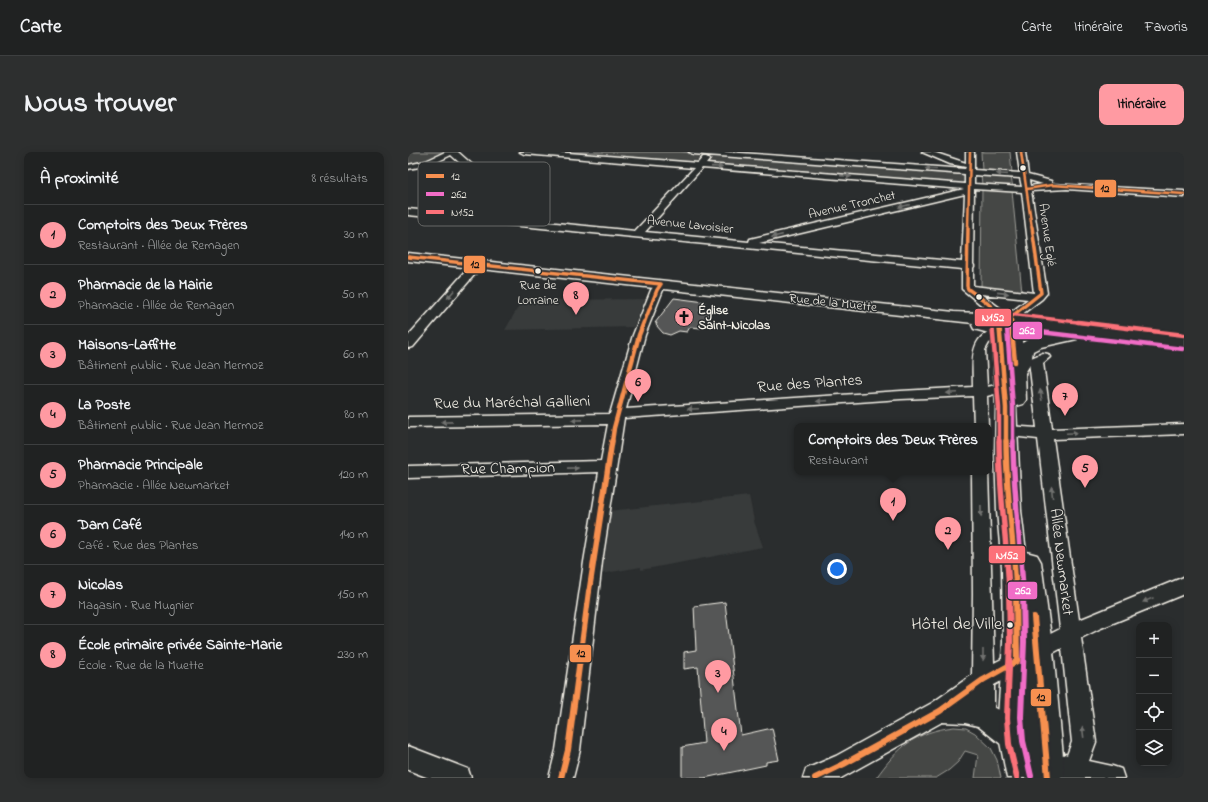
<!DOCTYPE html>
<html lang="fr">
<head>
<meta charset="utf-8">
<style>
  :root { --surface:#202222; --page:#2d2f2f; --text:#f1f3f6; --muted:#a2a4a5; --line:#3d3f40; --accent:#ff9aa2 }
  body { margin:0; font-family:"Indie Flower",sans-serif; background:var(--page); color:var(--text) }
  .controls { position:absolute; right:12px; bottom:12px; display:grid; overflow:hidden; border-radius:8px; box-shadow:0 2px 10px #0003 }
  .controls button { width:36px; height:36px; display:grid; place-items:center; padding:0; border:0; border-bottom:1px solid var(--line); background:var(--surface); color:var(--text); font:20px sans-serif }
  .you { position:absolute; left:429px; top:417px; width:14px; height:14px; margin:-10px; border:3px solid #fff; border-radius:50%; background:#1a73e8; box-shadow:0 0 0 6px #1a73e833 }
  .badge { display:grid; place-items:center; width:26px; height:26px; border-radius:50%; background:var(--accent); color:#111; font-size:13px; font-weight:700 }
  .pin { position:absolute; translate:-50% -33px; filter:drop-shadow(0 1px 2px #0008) }
  .pin::after { content:''; position:absolute; top:21px; width:14px; height:12px; background:inherit; clip-path:polygon(0 0,100% 0,50% 100%) }
  .popup { position:absolute; left:386px; top:271px; width:198px; height:52px; box-sizing:border-box; display:grid; place-content:center; border-radius:8px; background:var(--surface); filter:drop-shadow(0 1px 3px #0005); font-size:13px; white-space:nowrap; color:var(--muted) }
  .popup b { font-size:15px; color:var(--text) }
  .popup::after { content:''; position:absolute; left:50%; top:100%; margin-left:-8px; border:8px solid transparent; border-top-color:var(--surface) }
  .list { margin:0; padding:0; list-style:none }
  h2 { display:flex; justify-content:space-between; align-items:center; height:52px; margin:0; padding:0 16px; font-size:17px }
  h2 small { font-size:13px; font-weight:400; color:var(--muted) }
  .list li { display:grid; grid-template-columns:26px 1fr auto; gap:12px; align-items:center; box-sizing:border-box; height:60px; padding:0 16px; border-top:1px solid var(--line) }
  .list b { display:block; font-size:15px; white-space:nowrap }
  .list p { margin:0; font-size:13px; white-space:nowrap; color:var(--muted) }
  .list em { font-size:13px; font-style:normal; color:var(--muted) }
  .icon { flex:none; width:22px; height:22px; fill:none; stroke:currentColor; stroke-width:2; stroke-linecap:round; stroke-linejoin:round }
  .map { position:relative; flex:none; width:776px; height:626px; overflow:hidden; border-radius:8px }
  header { display:flex; align-items:center; gap:24px; box-sizing:border-box; height:56px; padding:0 20px; background:var(--surface); border-bottom:1px solid var(--line) }
  header strong { font-size:19px }
  nav { display:flex; gap:22px; margin-inline-start:auto; font-size:14px }
  .intro { display:flex; align-items:center; justify-content:space-between; box-sizing:border-box; height:96px; padding:0 24px }
  h1 { margin:0; font-size:28px }
  .button { padding:10px 18px; border-radius:8px; background:var(--accent); color:#111; font-size:14px; font-weight:700 }
  main { display:flex; gap:24px; padding:0 24px }
  aside { flex:1; background:var(--surface); border-radius:8px; box-shadow:0 2px 10px #0003 }
  .map>svg:first-child { display:block }
  .built { fill:#373a3a }
  .green { fill:#444645; stroke:#9c9c96 }
  .building { fill:#555756; stroke:#f4f1e8 }
  .lines { fill:none; stroke-linecap:round; stroke-linejoin:round }
  .street-casing { stroke:#f4f1e8; stroke-width:3 }
  .secondary-casing { stroke:#f4f1e8; stroke-width:3 }
  .primary-casing { stroke:#f4f1e8; stroke-width:3 }
  .street { fill:#2a2d2e; fill-rule:evenodd }
  .secondary { fill:#2a2d2e; fill-rule:evenodd }
  .primary { fill:#2a2d2e; fill-rule:evenodd }
  .bus-1-far4-casing { stroke:#2a2d2e; stroke-width:4 }
  .bus-1-far3-casing { stroke:#2a2d2e; stroke-width:5.5 }
  .bus-1-far2-casing { stroke:#2a2d2e; stroke-width:7 }
  .bus-1-far1-casing { stroke:#2a2d2e; stroke-width:8 }
  .bus-1-casing { stroke:#2a2d2e; stroke-width:10 }
  .bus-2-far2-casing { stroke:#2a2d2e; stroke-width:7 }
  .bus-2-far1-casing { stroke:#2a2d2e; stroke-width:8 }
  .bus-2-casing { stroke:#2a2d2e; stroke-width:10 }
  .bus-3-far3-casing { stroke:#2a2d2e; stroke-width:5.5 }
  .bus-3-far2-casing { stroke:#2a2d2e; stroke-width:7 }
  .bus-3-far1-casing { stroke:#2a2d2e; stroke-width:8 }
  .bus-3-casing { stroke:#2a2d2e; stroke-width:10 }
  .bus-1-far4 { stroke:#f79050; stroke-width:2.5 }
  .bus-1-far3 { stroke:#f79050; stroke-width:3.5 }
  .bus-1-far2 { stroke:#f79050; stroke-width:4.5 }
  .bus-1-far1 { stroke:#f79050; stroke-width:5.5 }
  .bus-1 { stroke:#f79050; stroke-width:6 }
  .bus-2-far2 { stroke:#f16dc7; stroke-width:4.5 }
  .bus-2-far1 { stroke:#f16dc7; stroke-width:5.5 }
  .bus-2 { stroke:#f16dc7; stroke-width:6 }
  .bus-3-far3 { stroke:#fc7179; stroke-width:3.5 }
  .bus-3-far2 { stroke:#fc7179; stroke-width:4.5 }
  .bus-3-far1 { stroke:#fc7179; stroke-width:5.5 }
  .bus-3 { stroke:#fc7179; stroke-width:6 }
  .oneway { fill:#71726f }
  .bus-dot { fill:#f4f1e8; stroke:#2a2d2e; stroke-width:1.5 }
  .labels { text-anchor:middle; dominant-baseline:central; stroke-width:3; stroke-linejoin:round; paint-order:stroke }
  .far-street-label { font-size:13px; fill:#f4f1e8; stroke:#2a2d2e }
  .far-bus-label { font-size:13px; fill:#f4f1e8; stroke:#2a2d2e }
  .far-poi-label { font-size:13px; font-weight:bold; fill:#f4f1e8; stroke:#2a2d2e; text-anchor:start }
  .street-label { font-size:16px; fill:#f4f1e8; stroke:#2a2d2e }
  .near-bus-label { font-size:18px; fill:#f4f1e8; stroke:#2a2d2e; text-anchor:end }
  .key { fill:#2a2d2e; stroke:#676866; stroke-width:1 }
  .key-label { font-size:11px; fill:#f4f1e8 }
  .line-badge { stroke:#2a2d2e; stroke-width:1.5 }
  .badge-label { font-size:11px; text-anchor:middle; font-weight:bold; fill:#fff }
  .pale-badge-label { font-size:11px; text-anchor:middle; font-weight:bold; fill:#111 }
</style>
</head>
<body>
<header>
<strong>Carte</strong>
<nav><a>Carte</a><a>Itinéraire</a><a>Favoris</a></nav>
</header>
<div class="intro"><h1>Nous trouver</h1><a class="button">Itinéraire</a></div>
<main>
<aside>
<h2>À proximité<small>8 résultats</small></h2>
<ul class="list">
<li><span class="badge">1</span><div><b>Comptoirs des Deux Frères</b><p>Restaurant · Allée de Remagen</p></div><em>30 m</em></li>
<li><span class="badge">2</span><div><b>Pharmacie de la Mairie</b><p>Pharmacie · Allée de Remagen</p></div><em>50 m</em></li>
<li><span class="badge">3</span><div><b>Maisons-Laffitte</b><p>Bâtiment public · Rue Jean Mermoz</p></div><em>60 m</em></li>
<li><span class="badge">4</span><div><b>La Poste</b><p>Bâtiment public · Rue Jean Mermoz</p></div><em>80 m</em></li>
<li><span class="badge">5</span><div><b>Pharmacie Principale</b><p>Pharmacie · Allée Newmarket</p></div><em>120 m</em></li>
<li><span class="badge">6</span><div><b>Dam Café</b><p>Café · Rue des Plantes</p></div><em>140 m</em></li>
<li><span class="badge">7</span><div><b>Nicolas</b><p>Magasin · Rue Mugnier</p></div><em>150 m</em></li>
<li><span class="badge">8</span><div><b>École primaire privée Sainte-Marie</b><p>École · Rue de la Muette</p></div><em>230 m</em></li>
</ul>
</aside>
<div class="map">
<svg width="776" height="626" viewBox="0 0 776 626">
  <rect width="100%" height="100%" fill="#2a2d2e"/>
  <filter id="ink" filterUnits="userSpaceOnUse"><feTurbulence type="fractalNoise" baseFrequency=".025" numOctaves="2"/><feDisplacementMap in="SourceGraphic" scale="8" xChannelSelector="R" yChannelSelector="G"/><feConvolveMatrix kernelMatrix="1 2 1 2 8 2 1 2 1" color-interpolation-filters="sRGB"/></filter>
  <g filter="url(#ink)">
    <path class="built" d="M237,147L226,175L97,178L113,150H133L134,148Z
      M341,344L346,369L355,395L233,418V415L192,422L200,359Z"/>
    <path class="green" d="M0,0H40L19,10L0,14Z
      M130,0H271L557,21V32Z
      M573,0H602L604,21L574,19Z
      M573,22L603,25L605,36L574,33Z
      M574,37L604,39L614,141L573,137Z
      M546,575L558,576L567,581L583,596L589,608L593,626H567L570,603L557,599L550,610L541,618L528,626H468C490,595 507,580 546,575Z"/>
    <path class="building" d="M266,146L297,150L291,159L302,160L293,176L282,175L279,180L271,179L262,183L255,181L248,173L249,171H247Z
      M317,450L333,583L364,576L371,608L358,610V613L296,626H274V595L296,591L290,515L276,517V500L288,498L286,454Z"/>
    <g class="lines">
      <defs>
        <path id="street" d="M37,0H50L128,69L227,79L286,16L116,2L112,0H147L290,11L295,5H298L302,7L298,12L557,32V22L285,2L281,0H318L557,17L558,15L542,12L514,0H525L558,11V0H566V18L612,21L609,0H617L620,23L643,29L644,32L776,39V45L659,37L623,39L639,141L634,147L609,166L610,170L608,173H600L597,165L620,147L573,142L592,156L597,168L595,171H587L583,161L554,137V117L0,63V57L115,68L43,3L23,13L0,17V13L18,9ZM294,16L556,37L346,86L342,87L341,90L237,80ZM566,23L612,26L614,35L566,32ZM621,28L635,32L622,34ZM566,37L614,40L626,141L565,134V116L566,114L565,112ZM557,42L554,110L351,91Z
          M69,110L73,111L74,113L73,115L5,195L0,196V184L65,111Z
          M253,129L257,130L259,132L255,138L237,183L218,257L493,239L565,235C565,209 559,184 592,175L596,176L598,179L581,191L577,198L579,235L597,231L602,232L604,235L602,238L579,244L580,274H566L565,244L493,247L216,266L194,410L172,598L165,626H141L148,598L176,410L191,320L0,326V314L193,309L200,272L0,275V265L202,262L225,183L243,138L249,130Z
          M635,201L640,202L642,205L635,211L644,277L776,272V282L645,287L671,468L776,425V442L693,476L673,486L688,590L681,609L704,614L713,617L716,626H657L649,622L645,614L649,606L657,602L659,603L664,590L654,496L586,533V556L592,558C598,572 613,574 619,589L615,597L607,601L599,597L570,574L557,571L534,570L433,626H395L398,617L428,604L524,551L564,523L565,441L564,320H580L586,511L652,477L630,287L594,283L591,279L594,275L599,274L629,276L621,209L623,206Z
          M0,594L60,617L63,626H21L0,618Z"/>
        <path id="secondary" d="M0,101L546,160C563,161 582,160 598,165C601,167 606,165 610,166L612,170L613,178L652,179L658,180L661,184L658,188L652,189L614,188L617,221L615,225L608,227L601,225L599,221L596,185L566,177L564,173L565,171L0,109Z"/>
        <path id="primary" d="M591,163L776,185V195L671,183L669,187L633,195L625,199L623,211L617,221L618,248L615,252L608,254L613,359L618,400L629,403L633,410L646,508L657,626H599L592,590L590,565L595,490L594,415L589,359L587,299L588,256L583,168L585,164ZM600,174L652,180L621,187L611,193L604,213Z"/>
      </defs>
      <use href="#street" class="street-casing"/>
      <use href="#secondary" class="secondary-casing"/>
      <use href="#primary" class="primary-casing"/>
      <use href="#street" class="street"/>
      <use href="#secondary" class="secondary"/>
      <use href="#primary" class="primary"/>
      <defs>
        <path id="bus-1-far4" d="M613,0L624,76
          M619,37L644,33L776,42
          M560,76L562,0"/>
        <path id="bus-1-far3" d="M560,75L559,134L560,137C572,146 590,155 592,171
          M0,105L253,132
          M236,171L249,138L253,132
          M604,171L603,165L633,141L624,75"/>
        <path id="bus-1-far2" d="M591,170L598,256V290
          M603,170L607,210
          M204,290L206,276L231,183L236,170"/>
        <path id="bus-1-far1" d="M598,289C598,340 606,389 608,440
          M181,440L204,289"/>
        <path id="bus-1" d="M626,465L640,626
          M153,626L160,598L181,439
          M407,626L436,612L532,559L575,528L609,509L608,439"/>
        <path id="bus-2-far2" d="M605,290V255L599,176L775,197"/>
        <path id="bus-2-far1" d="M605,289C605,340 613,389 615,440"/>
        <path id="bus-2" d="M615,439L616,490L613,565L615,589L623,624"/>
        <path id="bus-3-far3" d="M584,171V166L587,162L592,161L678,171"/>
        <path id="bus-3-far2" d="M584,170L591,256V290
          M670,170L776,183"/>
        <path id="bus-3-far1" d="M591,289C591,340 599,389 601,440"/>
        <path id="bus-3" d="M601,439L602,490L599,566L601,592L609,626"/>
      </defs>
      <use href="#bus-1-far4" class="bus-1-far4-casing"/>
      <use href="#bus-1-far3" class="bus-1-far3-casing"/>
      <use href="#bus-1-far2" class="bus-1-far2-casing"/>
      <use href="#bus-1-far1" class="bus-1-far1-casing"/>
      <use href="#bus-1" class="bus-1-casing"/>
      <use href="#bus-2-far2" class="bus-2-far2-casing"/>
      <use href="#bus-2-far1" class="bus-2-far1-casing"/>
      <use href="#bus-2" class="bus-2-casing"/>
      <use href="#bus-3-far3" class="bus-3-far3-casing"/>
      <use href="#bus-3-far2" class="bus-3-far2-casing"/>
      <use href="#bus-3-far1" class="bus-3-far1-casing"/>
      <use href="#bus-3" class="bus-3-casing"/>
      <use href="#bus-1-far4" class="bus-1-far4"/>
      <use href="#bus-1-far3" class="bus-1-far3"/>
      <use href="#bus-1-far2" class="bus-1-far2"/>
      <use href="#bus-1-far1" class="bus-1-far1"/>
      <use href="#bus-1" class="bus-1"/>
      <use href="#bus-2-far2" class="bus-2-far2"/>
      <use href="#bus-2-far1" class="bus-2-far1"/>
      <use href="#bus-2" class="bus-2"/>
      <use href="#bus-3-far3" class="bus-3-far3"/>
      <use href="#bus-3-far2" class="bus-3-far2"/>
      <use href="#bus-3-far1" class="bus-3-far1"/>
      <use href="#bus-3" class="bus-3"/>
    </g>
    <defs><path id="oneway-solid" d="M-6-.8H1V-3.2L6.5 0L1 3.2V.8H-6Z"/></defs>
    <g class="oneway">
      <use href="#oneway-solid" transform="translate(309 15) rotate(4)"/>
      <use href="#oneway-solid" transform="translate(523 17) rotate(-176)"/>
      <use href="#oneway-solid" transform="translate(594 22) rotate(-176)"/>
      <use href="#oneway-solid" transform="translate(438 24) rotate(4)"/>
      <use href="#oneway-solid" transform="translate(496 54) rotate(167)"/>
      <use href="#oneway-solid" transform="translate(369 84) rotate(167)"/>
      <use href="#oneway-solid" transform="translate(595 141) rotate(6)"/>
      <use href="#oneway-solid" transform="translate(43 142) rotate(131)"/>
      <use href="#oneway-solid" transform="translate(544 241) rotate(177)"/>
      <use href="#oneway-solid" transform="translate(633 243) rotate(-99)"/>
      <use href="#oneway-solid" transform="translate(414 249) rotate(176)"/>
      <use href="#oneway-solid" transform="translate(285 257) rotate(177)"/>
      <use href="#oneway-solid" transform="translate(169 268) rotate(179)"/>
      <use href="#oneway-solid" transform="translate(39 270) rotate(179)"/>
      <use href="#oneway-solid" transform="translate(664 281) rotate(-2)"/>
      <use href="#oneway-solid" transform="translate(165 316) rotate(-1)"/>
      <use href="#oneway-solid" transform="translate(644 340) rotate(-96)"/>
      <use href="#oneway-solid" transform="translate(573 359) rotate(89)"/>
      <use href="#oneway-solid" transform="translate(740 448) rotate(158)"/>
      <use href="#oneway-solid" transform="translate(575 503) rotate(90)"/>
      <use href="#oneway-solid" transform="translate(675 580) rotate(-97)"/>
    </g>
  </g>
  <defs>
    <symbol id="church-disc" viewBox="-11 -11 22 22"><circle r="9.5" fill="#ff9aa2" stroke="#2a2d2e"/><path d="M-1.2-6h2.4v3.5h3.3v2.4h-3.3V6h-2.4V-.1h-3.3v-2.4h3.3Z" fill="#111"/></symbol>
  </defs>
  <g fill-rule="evenodd">
    <use href="#church-disc" x="265" y="154" width="22" height="22"/>
  </g>
  <g class="bus-dot">
    <circle cx="615" cy="16" r="3.5"/>
    <circle cx="130" cy="119" r="3.5"/>
    <circle cx="571" cy="145" r="3.5"/>
    <circle cx="602" cy="473" r="3.5"/>
  </g>
  <g class="labels">
    <g class="far-street-label">
      <text transform="translate(444 53) rotate(-13)">Avenue Tronchet</text>
      <text transform="translate(282 73) rotate(6)">Avenue Lavoisier</text>
      <text transform="translate(639 83) rotate(82)">Avenue Eglé</text>
      <text transform="translate(425 151) rotate(6)">Rue de la Muette</text>
    </g>
    <g class="far-bus-label">
      <text x="130" y="133">Rue de<tspan x="130" dy="15">Lorraine</tspan></text>
    </g>
    <g class="far-poi-label">
      <text x="290" y="158">Église<tspan x="290" dy="15">Saint-Nicolas</tspan></text>
    </g>
    <g class="street-label">
      <text transform="translate(402 232) rotate(-4)">Rue des Plantes</text>
      <text transform="translate(104 251) rotate(-1)">Rue du Maréchal Gallieni</text>
      <text transform="translate(100 317) rotate(-1)">Rue Champion</text>
      <text transform="translate(653 410) rotate(83)">Allée Newmarket</text>
    </g>
    <g class="near-bus-label">
      <text x="594" y="473">Hôtel de Ville</text>
    </g>
  </g>
  <rect x="10" y="10" width="132" height="64" rx="6" class="key"/>
  <rect x="18" y="22" width="18" height="4" fill="#f79050"/>
  <rect x="18" y="40" width="18" height="4" fill="#f16dc7"/>
  <rect x="18" y="58" width="18" height="4" fill="#fc7179"/>
  <g class="key-label">
    <text x="43" y="28">12</text>
    <text x="43" y="46">262</text>
    <text x="43" y="64">N152</text>
  </g>
  <g class="line-badge">
    <rect x="686" y="27" width="23" height="19" rx="4" fill="#f79050"/>
    <rect x="55" y="103" width="23" height="19" rx="4" fill="#f79050"/>
    <rect x="566" y="156" width="38" height="19" rx="4" fill="#fc7179"/>
    <rect x="604" y="169" width="31" height="19" rx="4" fill="#f16dc7"/>
    <rect x="580" y="393" width="38" height="19" rx="4" fill="#fc7179"/>
    <rect x="599" y="429" width="31" height="19" rx="4" fill="#f16dc7"/>
    <rect x="161" y="492" width="23" height="19" rx="4" fill="#f79050"/>
    <rect x="622" y="536" width="22" height="19" rx="4" fill="#f79050"/>
  </g>
  <g class="badge-label">
    <text x="585" y="169">N152</text>
    <text x="619" y="182">262</text>
    <text x="599" y="407">N152</text>
    <text x="615" y="442">262</text>
  </g>
  <g class="pale-badge-label">
    <text x="697" y="40">12</text>
    <text x="67" y="116">12</text>
    <text x="173" y="505">12</text>
    <text x="633" y="549">12</text>
  </g>
</svg>
<div class="controls">
<button>+</button>
<button>−</button>
<button><svg class="icon" aria-label="locate" viewBox="0 0 24 24"><circle cx="12" cy="12" r="6"/><path d="M12 2v4M12 18v4M2 12h4M18 12h4"/></svg></button>
<button><svg class="icon" aria-label="layers" viewBox="0 0 24 24"><path d="M12 4l9 5-9 5-9-5zM3 14l9 5 9-5"/></svg></button>
</div>
<div class="you"></div>
<div class="pin badge" style="left:485px;top:369px">1</div>
<div class="popup"><b>Comptoirs des Deux Frères</b>Restaurant</div>
<div class="pin badge" style="left:540px;top:398px">2</div>
<div class="pin badge" style="left:310px;top:541px">3</div>
<div class="pin badge" style="left:316px;top:599px">4</div>
<div class="pin badge" style="left:677px;top:336px">5</div>
<div class="pin badge" style="left:230px;top:250px">6</div>
<div class="pin badge" style="left:657px;top:264px">7</div>
<div class="pin badge" style="left:168px;top:163px">8</div>
</div>
</main>
</body>
</html>
